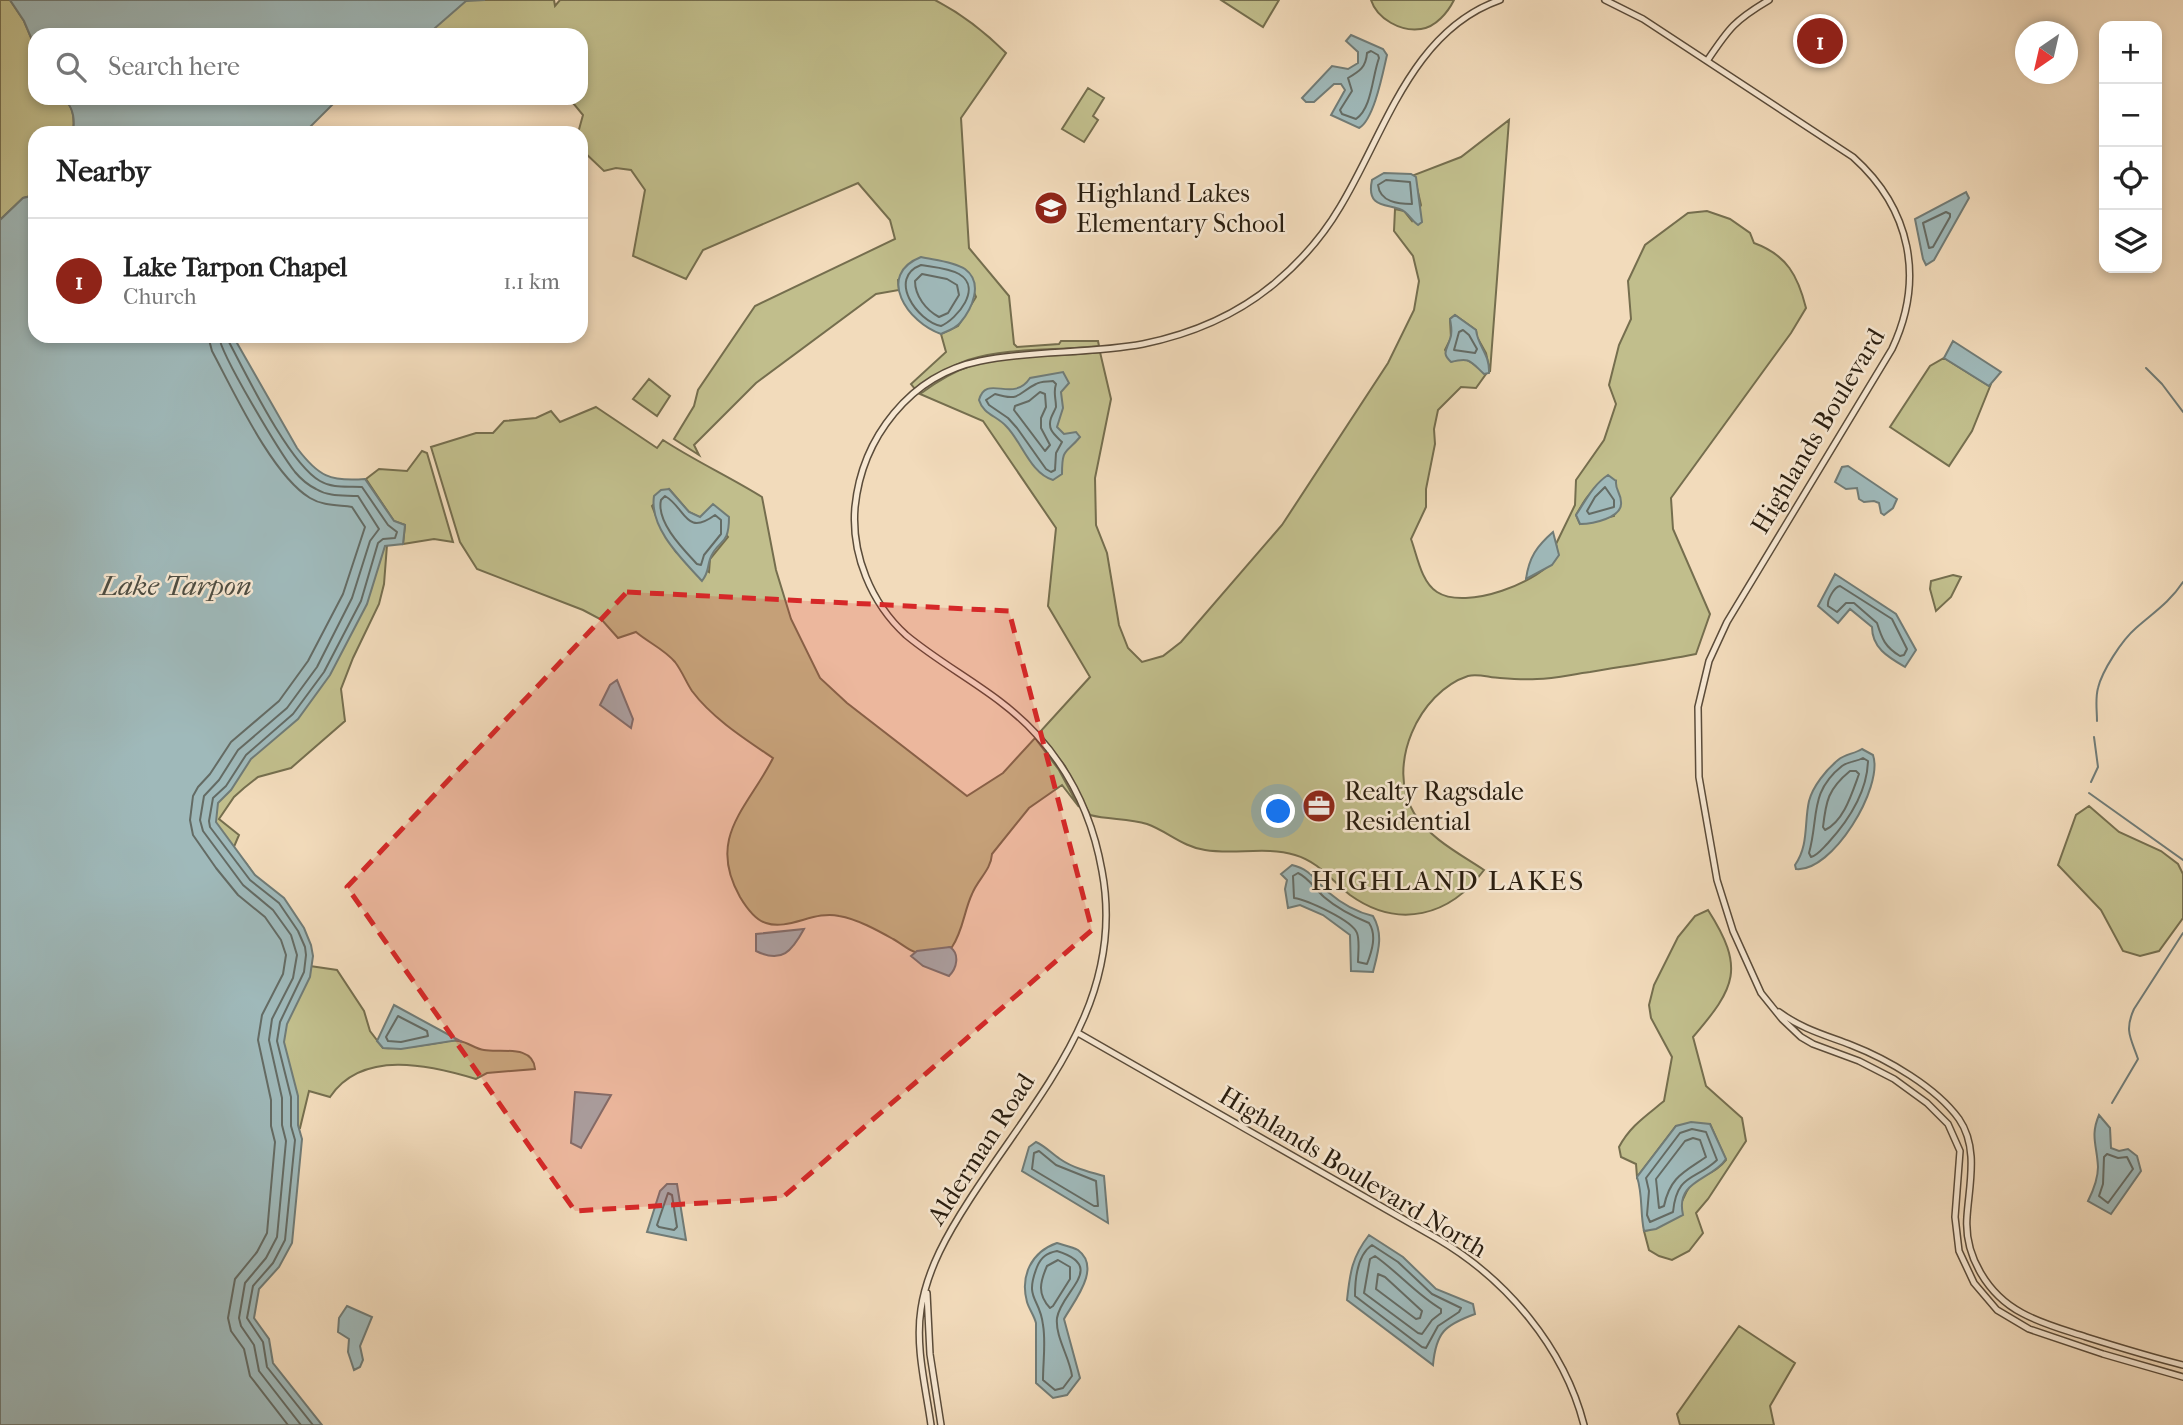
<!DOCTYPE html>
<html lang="en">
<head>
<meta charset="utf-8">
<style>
  :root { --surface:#fff; --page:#f2f2f2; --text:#222; --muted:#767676; --line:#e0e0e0; --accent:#8f2418 }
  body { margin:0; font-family:"IM FELL French Canon",serif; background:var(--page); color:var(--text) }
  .controls { position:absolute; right:21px; top:21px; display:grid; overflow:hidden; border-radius:14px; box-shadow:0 4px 10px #0003 }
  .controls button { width:63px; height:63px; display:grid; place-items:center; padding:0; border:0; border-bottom:2px solid var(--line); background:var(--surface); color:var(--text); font:35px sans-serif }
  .compass { position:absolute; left:2015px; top:21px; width:63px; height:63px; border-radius:50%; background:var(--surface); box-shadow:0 4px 10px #0003; rotate:214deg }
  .you { position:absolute; left:1279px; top:812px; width:24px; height:24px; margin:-18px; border:5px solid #fff; border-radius:50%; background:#1a73e8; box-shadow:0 0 0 10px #1a73e833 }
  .badge { display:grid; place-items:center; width:46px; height:46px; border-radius:50%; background:var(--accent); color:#fff; font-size:23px; font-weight:700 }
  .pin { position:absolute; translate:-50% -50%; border:4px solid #fff; box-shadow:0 2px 7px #0006 }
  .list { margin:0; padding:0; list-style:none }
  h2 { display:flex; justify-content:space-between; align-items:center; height:91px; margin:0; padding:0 28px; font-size:30px }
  h2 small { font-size:23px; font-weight:400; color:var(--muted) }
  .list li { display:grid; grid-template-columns:46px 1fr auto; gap:21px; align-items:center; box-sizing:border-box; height:126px; padding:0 28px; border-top:2px solid var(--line) }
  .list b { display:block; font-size:26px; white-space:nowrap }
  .list p { margin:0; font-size:23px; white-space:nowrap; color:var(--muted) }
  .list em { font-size:23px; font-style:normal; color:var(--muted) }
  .icon { flex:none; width:38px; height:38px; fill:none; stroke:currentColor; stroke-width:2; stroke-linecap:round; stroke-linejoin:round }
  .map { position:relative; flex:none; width:2183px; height:1425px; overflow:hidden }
  .search { position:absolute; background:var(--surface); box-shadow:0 4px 10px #0003; left:28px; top:28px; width:560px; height:77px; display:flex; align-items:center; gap:18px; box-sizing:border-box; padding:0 24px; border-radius:21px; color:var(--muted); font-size:26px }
  .panel { position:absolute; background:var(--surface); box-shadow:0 4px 10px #0003; left:28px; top:126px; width:560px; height:217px; border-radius:21px }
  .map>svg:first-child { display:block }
  .green { fill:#c1be8c; stroke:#756e4e; stroke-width:2; fill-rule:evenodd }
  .water { fill:#9fb9ba; stroke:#707b76; stroke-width:2 }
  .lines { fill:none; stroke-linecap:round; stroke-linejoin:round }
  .shore { stroke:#646b64; stroke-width:2 }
  .stream { stroke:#707b76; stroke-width:2 }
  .tertiary-casing { stroke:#5b4c3a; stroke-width:8 }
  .tertiary { stroke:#f7e8d3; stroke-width:5 }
  .marked { fill:#d62828; fill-opacity:0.2; stroke:#d62828; stroke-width:5; stroke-dasharray:14 9; stroke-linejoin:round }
  .labels { text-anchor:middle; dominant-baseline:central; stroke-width:5; stroke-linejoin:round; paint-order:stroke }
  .poi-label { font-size:26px; fill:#291d0f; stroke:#f7e8d3; text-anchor:start }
  .street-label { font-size:26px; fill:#291d0f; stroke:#f7e8d3 }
  .water-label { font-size:28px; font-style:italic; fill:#4c4c42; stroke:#f7e8d3 }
  .neighbourhood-label { font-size:28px; letter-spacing:2px; fill:#291d0f; stroke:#f7e8d3 }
</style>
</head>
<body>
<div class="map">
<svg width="2183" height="1425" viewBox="0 0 2183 1425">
  <rect width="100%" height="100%" fill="#f2dbbb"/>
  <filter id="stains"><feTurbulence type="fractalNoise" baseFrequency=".00286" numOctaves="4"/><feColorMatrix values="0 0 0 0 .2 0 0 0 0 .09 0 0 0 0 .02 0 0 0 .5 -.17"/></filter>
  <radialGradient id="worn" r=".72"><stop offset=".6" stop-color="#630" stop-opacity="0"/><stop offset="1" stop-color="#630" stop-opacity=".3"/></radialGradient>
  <path class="green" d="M0,0H10L24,21L35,47V98C64,98 77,97 73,133H35V195L23,198L0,220Z
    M454,0H554L555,6L560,0H935C962,14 985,32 1006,53L961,118L969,248L1009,296L1014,344L1017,347L1059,344L1061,341H1098L1099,346C1056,351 1009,347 968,360C949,367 932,378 915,389L911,384L946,352L941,334L958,326L976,297L964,269L952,264L898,280L899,290L876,294L756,383L694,445L699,455L674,439L694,406L698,390L755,306L895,239L890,220L858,183L703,250L686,279L633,256L645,190L631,170L616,168L604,171L581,149V133H578L583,115L573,103L574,98H581V35H416Z
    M1221,0H1279L1263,27Z
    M1371,0H1454C1448,12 1436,27 1421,29C1401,32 1377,19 1371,0Z
    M1088,88L1104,98L1093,116L1098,120L1084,142L1062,129Z
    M1509,120L1490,372L1486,353L1477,337L1476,330L1455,315L1450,319L1451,338L1445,350L1453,361C1469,355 1473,365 1486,374L1476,388L1461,387L1438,410L1434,429L1435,444L1426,489V507L1411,539C1417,555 1421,582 1437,592C1466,611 1541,582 1558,555L1556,544L1575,505L1576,480L1604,440L1616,404L1609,385L1619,345L1631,319L1628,281L1645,245L1688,213L1707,211L1730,219L1750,233L1754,243C1787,255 1798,276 1806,308L1791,333L1671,498L1673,529L1710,614L1696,654C1661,661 1626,666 1590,672C1573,674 1555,679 1537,679C1525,680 1512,679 1500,678C1490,678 1478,673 1468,676C1419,692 1385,766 1414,813C1429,838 1460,854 1484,870C1450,916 1399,930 1350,895C1331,880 1319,862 1295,855C1265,846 1235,855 1205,850C1183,847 1167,831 1147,824C1128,818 1109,820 1090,815L1065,766L1039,733L1090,677L1048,606L1056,528L983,421L920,394C936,382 954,371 973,365C1014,354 1059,357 1100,352L1111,399L1095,478L1096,525L1107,553L1119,625L1128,648L1142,662L1163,656L1181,642L1282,525L1388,363L1414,310L1419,281L1413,256L1394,231L1395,209L1404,211L1412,221L1421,205L1414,175L1461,157ZM1616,481L1614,516L1580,524L1576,515C1590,491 1589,490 1616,481Z
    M1944,358L1989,386L1991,384L1972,431L1949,466L1890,427L1930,366Z
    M649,379L670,396L657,416L633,399Z
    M596,407L657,448L663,440C695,461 730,477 762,497L776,570L791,619L820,678L847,703L967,796L1003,773L1035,738L1059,770L1079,807L1062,785L1029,808L992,854C991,870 978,879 972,894C964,911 963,931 952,947C942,949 926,954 915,952C910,951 899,942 893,939C877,930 857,919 839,916C815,910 788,931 766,923C755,920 746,907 740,897C706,837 748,808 773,758C745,739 712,718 692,691C686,682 682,671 675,662C664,649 649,643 636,632L618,638L602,620L583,610L477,569L460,542L431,447L476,433H493L504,421L536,418L551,411L560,422ZM669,489L689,512L701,518L708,511L728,537L710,559L709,572L676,552L660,526L652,506Z
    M422,451L427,453L453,542L434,539L403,544L405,525L394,521L366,479L379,469L407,471Z
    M378,545H387L384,584L379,604L353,658L341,689L345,721L291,768L258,777L244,788L234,797L219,819L239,835L233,849L246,863L263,888L172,792Z
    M1953,575L1961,577L1951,597L1936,611L1930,589L1931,581Z
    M2089,806L2119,832L2161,851L2178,864L2183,874V918L2159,951L2140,956L2123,951L2101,910L2058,865L2076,815Z
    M1708,910C1745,968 1736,987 1693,1037L1706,1086L1742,1118L1746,1141L1708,1199L1696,1213L1703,1233L1689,1251L1672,1260L1659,1256L1649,1250L1644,1231C1658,1229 1670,1218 1679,1206C1685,1198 1686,1188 1694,1182C1705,1174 1717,1172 1726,1160L1710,1124L1676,1126L1637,1177L1636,1164L1621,1157L1619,1147C1630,1126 1646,1116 1664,1101L1672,1057L1651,1018L1649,1005L1654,985L1678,937L1695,916Z
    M310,966L337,970L364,1011L370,1031L383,1048C401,1049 419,1046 437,1043C444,1042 453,1039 459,1041C468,1042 475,1049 484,1050C500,1053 533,1044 535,1069L487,1073L476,1079C430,1065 362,1049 330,1097L309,1091L300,1128L293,1129L269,1041Z
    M1739,1326L1795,1363L1770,1406L1774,1425H1680L1677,1414Z"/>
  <path class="water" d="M10,0H485L466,1L427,35H35V47L24,21Z
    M1351,35L1383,49L1387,55C1383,72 1374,120 1359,128L1331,115L1345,90L1341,84H1334L1314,102H1306L1302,98L1332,66L1348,69L1358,63V52L1346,41Z
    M62,98H344L335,102L304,133H73C75,120 74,106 62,98Z
    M1384,173L1411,174L1416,177L1422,222L1418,225C1412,221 1410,216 1405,212C1393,202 1365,212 1372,180Z
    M1966,192L1969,198L1934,260L1926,265L1923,259L1915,219Z
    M35,195V336H233L297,448C318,476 330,482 365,479L394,521L405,525L403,544L385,546L367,604L330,675L298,719L251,759L231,790L218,803L216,822L255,875L284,898L304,928L311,945L313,956L310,977L287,1024L284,1042L298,1096V1125L302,1139L292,1243L279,1267L259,1289L254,1318L269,1339L273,1363L322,1425H0V220L23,198Z
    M921,257C934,260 953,261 965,269C984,283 972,309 960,323C955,329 947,331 941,334C908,323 875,275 921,257Z
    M1455,315L1476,330C1478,347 1490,354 1489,373L1484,374C1470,361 1470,357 1451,362C1441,353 1447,350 1450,339C1453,332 1451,326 1450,319Z
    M1953,341L2001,372L1989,386L1944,358Z
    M1063,372L1069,383L1061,392L1063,408L1057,427L1064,434L1076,432L1080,437C1066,454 1062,447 1062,474L1053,480C1030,473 1022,442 1006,426C997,416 983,414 979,400C986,373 1013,404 1030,378Z
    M1848,466L1897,499L1893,508L1884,515L1881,513L1879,503L1874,501L1864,502L1859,499L1857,488L1846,489L1835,482L1842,467Z
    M1608,475L1616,481C1615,490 1621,493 1621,502C1623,518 1592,524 1580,524L1576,515C1586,500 1593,485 1608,475Z
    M669,489L689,512L700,517L713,504L729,517C729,548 718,538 710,559C707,568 709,572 702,581C682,559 649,528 654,496L661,490Z
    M1553,532L1559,555L1552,565L1526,579C1529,557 1537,546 1553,532Z
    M1835,574L1896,614L1916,650L1905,667C1888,657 1872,648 1872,627L1850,609L1838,623L1818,606Z
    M617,680L633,719L631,728L600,705L610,685Z
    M1862,749L1873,755C1884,787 1832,873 1796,869L1795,865C1809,845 1804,823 1809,801C1813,786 1826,770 1838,760C1845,754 1854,754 1862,749Z
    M1292,865C1310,869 1315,880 1328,892C1342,904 1356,912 1373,916C1384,935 1378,952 1373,972L1351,971L1350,935L1323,915L1300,905L1288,908L1285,889L1287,880L1281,874Z
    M804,929C792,951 782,964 756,951V934Z
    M950,947C960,954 957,968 949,976L923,966L911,956L917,951Z
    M394,1005L462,1042L458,1040L401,1049L383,1048L377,1041Z
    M575,1092L611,1095L581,1148L571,1143Z
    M2099,1115L2110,1128L2111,1148L2119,1151L2128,1149L2137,1156L2141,1171L2111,1214L2088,1201C2094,1189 2098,1179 2098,1167C2097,1145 2090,1136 2099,1115Z
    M1691,1122L1710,1124L1726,1159C1711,1181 1675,1180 1683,1215L1656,1229L1644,1231C1640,1213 1643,1195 1637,1177L1676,1126Z
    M1036,1142C1045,1146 1051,1153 1060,1159C1073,1168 1089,1172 1104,1176L1108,1223L1022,1171L1029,1147Z
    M667,1184H677L686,1240L647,1232L660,1191Z
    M1369,1235L1403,1257L1436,1289L1473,1304L1475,1314C1445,1325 1436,1332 1433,1365L1347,1300C1350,1272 1352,1257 1369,1235Z
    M1057,1243C1063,1245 1073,1247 1078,1250C1102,1268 1074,1301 1064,1319L1080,1378L1067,1395L1053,1398L1036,1383V1323C1034,1315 1029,1309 1027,1302C1020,1276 1031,1252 1057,1243Z
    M347,1306L372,1317L360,1346L363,1360L360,1367L354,1370L348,1352L349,1339L338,1332L339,1318Z"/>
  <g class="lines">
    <path class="shore" d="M1371,51L1378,55L1379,58C1372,77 1372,108 1356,119L1342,114L1340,110L1352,91L1348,78C1360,71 1366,67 1367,53Z
      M1386,180L1410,182L1412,204C1398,204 1380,202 1378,185Z
      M1946,212L1950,214V217L1933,247L1929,248L1923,223Z
      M921,265C933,267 949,268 959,274C983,288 957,319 941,326C917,321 887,278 921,265Z
      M922,274L947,279L957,285L959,295L948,313L939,317C926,310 915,296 915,281Z
      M1463,330L1469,335L1477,349L1475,353L1454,350L1459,332Z
      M208,336L212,351C234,392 272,475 310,498C323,506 338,505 352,507L365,527L343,594L308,661L279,701L231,742L210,774L198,787L193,796L190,820L193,835L216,868L238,895L265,917L281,940L286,955L283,974L262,1015L258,1040L271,1100V1126L275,1142L267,1233L257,1252L235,1279L228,1318L231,1331L244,1349L250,1376L288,1425
      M219,336C220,354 281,454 295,472C300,478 308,485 316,489C329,497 343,495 358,496L379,529L370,541L352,598L317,667L287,708L238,750L219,780L204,796L200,820L203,831L243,885L273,910L291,935L297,955L293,978L272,1019L269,1040L282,1098V1125L286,1141L277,1237L266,1258L245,1283L239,1318L241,1326L254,1345L259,1371L301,1425
      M228,336L229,342C247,376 289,463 320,481C333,489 348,486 362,487L388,525L397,532L395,538L383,539L378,543L361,601L324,672L293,714L246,755L226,786L213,798L209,821L210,827L250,880L279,903L298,931L305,947L306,955L304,972L280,1022L277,1041L291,1097V1126L295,1140L285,1240L273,1263L253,1286L247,1318L263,1342L267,1367L313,1425
      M1053,381L1056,384C1053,393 1056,398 1056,407C1055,410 1052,415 1051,418C1047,430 1055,435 1062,442L1056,453L1055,470L1051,472L1046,469L1017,428L1008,418L989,405L986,400L995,394C1021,402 1017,393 1036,384C1041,381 1048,382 1053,381Z
      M1040,392L1045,394L1046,407L1041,418V428L1050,445L1045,451L1014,410L1015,406L1029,401Z
      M1605,487L1614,500V507L1589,514L1587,511L1595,497Z
      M665,496C686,508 685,537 715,515L721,520V534L704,555L701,565L697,564C683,549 656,522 661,500Z
      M1840,586L1892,619L1907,649L1904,655L1900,656C1885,647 1882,639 1877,623L1854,603H1846L1837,612L1828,606C1827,600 1834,587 1840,586Z
      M1863,758L1868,761C1867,793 1849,820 1828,843C1822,849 1818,855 1811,857L1809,853C1819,818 1809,792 1842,766C1849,761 1856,762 1863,758Z
      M1850,771H1856L1859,774C1852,793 1844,821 1825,830L1823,827C1826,801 1828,789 1850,771Z
      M1298,873C1309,878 1315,889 1324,897C1338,909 1352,916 1369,923C1377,935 1372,951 1367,964L1358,962C1358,954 1360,941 1357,933C1352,920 1307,900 1294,898L1293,876Z
      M398,1016L427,1031L428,1036L401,1042L388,1041L386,1037Z
      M1692,1129L1706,1132L1717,1160C1695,1181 1677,1173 1673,1212L1650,1222L1647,1215L1649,1191L1646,1178L1680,1133Z
      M1693,1138L1700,1140L1706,1157C1684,1172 1670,1177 1664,1206L1659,1208L1656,1179L1685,1141Z
      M1039,1151L1056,1165L1096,1181L1098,1206H1094L1032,1169L1034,1153Z
      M2107,1154L2118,1158L2127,1157L2133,1169L2108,1203L2099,1196L2103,1184L2104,1157Z
      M668,1193L672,1195L677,1227L674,1230L659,1227L657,1225Z
      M1372,1245L1398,1262L1432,1294L1461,1308L1459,1312L1438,1326L1426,1348L1422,1347L1355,1296C1355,1279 1357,1255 1372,1245Z
      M1057,1251C1108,1267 1061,1291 1057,1318C1055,1337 1070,1358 1072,1376L1063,1388L1055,1390L1043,1380C1043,1362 1046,1342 1043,1325C1040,1297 1024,1300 1037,1267C1041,1257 1047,1253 1057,1251Z
      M1375,1256C1399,1273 1417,1295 1441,1309V1313L1432,1320L1422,1334L1418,1333L1364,1293L1370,1259Z
      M1058,1260L1070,1267V1279L1053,1306L1050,1308C1037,1294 1040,1282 1047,1266Z
      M1378,1274L1385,1277L1422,1311L1420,1318L1416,1319L1376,1289Z"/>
    <path class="stream" d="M2146,368L2162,384L2183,412
      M2097,721C2097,710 2095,699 2098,688C2102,671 2122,640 2136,628C2153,613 2170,602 2183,582
      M2091,782L2098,767L2094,737
      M2089,793L2183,860
      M2112,1103L2138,1059C2131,1038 2124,1031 2134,1009L2183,933"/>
    <defs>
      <path id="tertiary" d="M1605,0L1643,19L1853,157C1911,209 1925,279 1892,349L1727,622L1709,661L1698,707L1699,777L1717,880L1733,931L1761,993L1782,1019L1801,1037L1813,1044L1859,1061L1894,1079L1927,1103L1948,1124L1960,1151L1955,1217L1959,1251L1974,1283L1997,1310L2029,1329L2103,1354L2183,1377
        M1707,61C1729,28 1735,20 1769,0
        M1779,1012C1802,1029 1825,1035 1851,1045C1887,1059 1936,1087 1959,1119C1979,1148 1969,1185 1967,1217C1964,1256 1988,1295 2022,1313C2042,1324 2065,1330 2086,1337C2118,1347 2150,1357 2183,1365
        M1078,1033L1438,1239C1506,1279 1564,1347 1584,1425
        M927,1293L930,1354L941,1425
        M931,1425C926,1388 915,1347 921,1309C927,1269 948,1233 970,1199C1036,1096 1127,1004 1102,871C1093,820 1071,772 1036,734C999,693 948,670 906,635C871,603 851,554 855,507C862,438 910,375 980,361C1033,350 1089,354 1143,344C1192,334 1237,315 1275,283C1301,261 1323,236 1340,207C1385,133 1411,31 1500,0"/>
    </defs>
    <use href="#tertiary" class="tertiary-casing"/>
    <use href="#tertiary" class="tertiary"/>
  </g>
  <path class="marked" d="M627,592L1009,611L1092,930L782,1198L575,1211L347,887Z"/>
  <defs>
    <symbol id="school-disc" viewBox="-11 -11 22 22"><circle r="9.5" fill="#8f2418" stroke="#f7e8d3"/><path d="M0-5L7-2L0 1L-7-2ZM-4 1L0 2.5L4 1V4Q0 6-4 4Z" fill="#fff"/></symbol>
    <symbol id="office-disc" viewBox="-11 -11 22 22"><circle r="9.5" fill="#8f2418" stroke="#f7e8d3"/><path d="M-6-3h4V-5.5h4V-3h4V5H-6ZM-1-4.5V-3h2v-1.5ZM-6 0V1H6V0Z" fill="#fff"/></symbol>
  </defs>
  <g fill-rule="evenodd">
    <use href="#school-disc" x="1032" y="189" width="38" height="38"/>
    <use href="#office-disc" x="1300" y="787" width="38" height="38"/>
  </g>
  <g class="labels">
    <g class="poi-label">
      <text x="1076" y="193">Highland Lakes<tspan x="1076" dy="30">Elementary School</tspan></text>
      <text x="1344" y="791">Realty Ragsdale<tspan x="1344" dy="30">Residential</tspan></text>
    </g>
    <g class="street-label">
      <text transform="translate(1818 431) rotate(-59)">Highlands Boulevard</text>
      <text transform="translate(981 1149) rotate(-57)">Alderman Road</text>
      <text transform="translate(1353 1172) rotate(31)">Highlands Boulevard North</text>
    </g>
    <g class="water-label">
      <text x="176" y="585">Lake Tarpon</text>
    </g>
    <g class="neighbourhood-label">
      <text x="1448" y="880">HIGHLAND LAKES</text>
    </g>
  </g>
  <rect width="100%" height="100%" filter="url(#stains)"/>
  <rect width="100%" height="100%" fill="url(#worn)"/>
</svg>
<div class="controls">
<button>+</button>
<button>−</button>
<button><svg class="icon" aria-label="locate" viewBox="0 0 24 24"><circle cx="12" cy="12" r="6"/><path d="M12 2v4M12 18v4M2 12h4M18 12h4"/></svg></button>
<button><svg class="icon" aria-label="layers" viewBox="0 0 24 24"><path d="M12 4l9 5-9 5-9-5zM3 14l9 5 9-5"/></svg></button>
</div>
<svg class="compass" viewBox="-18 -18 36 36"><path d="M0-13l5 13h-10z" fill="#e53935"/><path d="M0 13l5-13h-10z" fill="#767676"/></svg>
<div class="you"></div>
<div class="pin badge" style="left:1820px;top:41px">1</div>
<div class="search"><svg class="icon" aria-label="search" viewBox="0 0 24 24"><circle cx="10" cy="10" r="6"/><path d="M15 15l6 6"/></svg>Search here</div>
<section class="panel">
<h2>Nearby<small></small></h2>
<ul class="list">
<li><span class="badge">1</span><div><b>Lake Tarpon Chapel</b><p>Church</p></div><em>1.1 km</em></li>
</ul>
</section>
</div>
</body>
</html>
